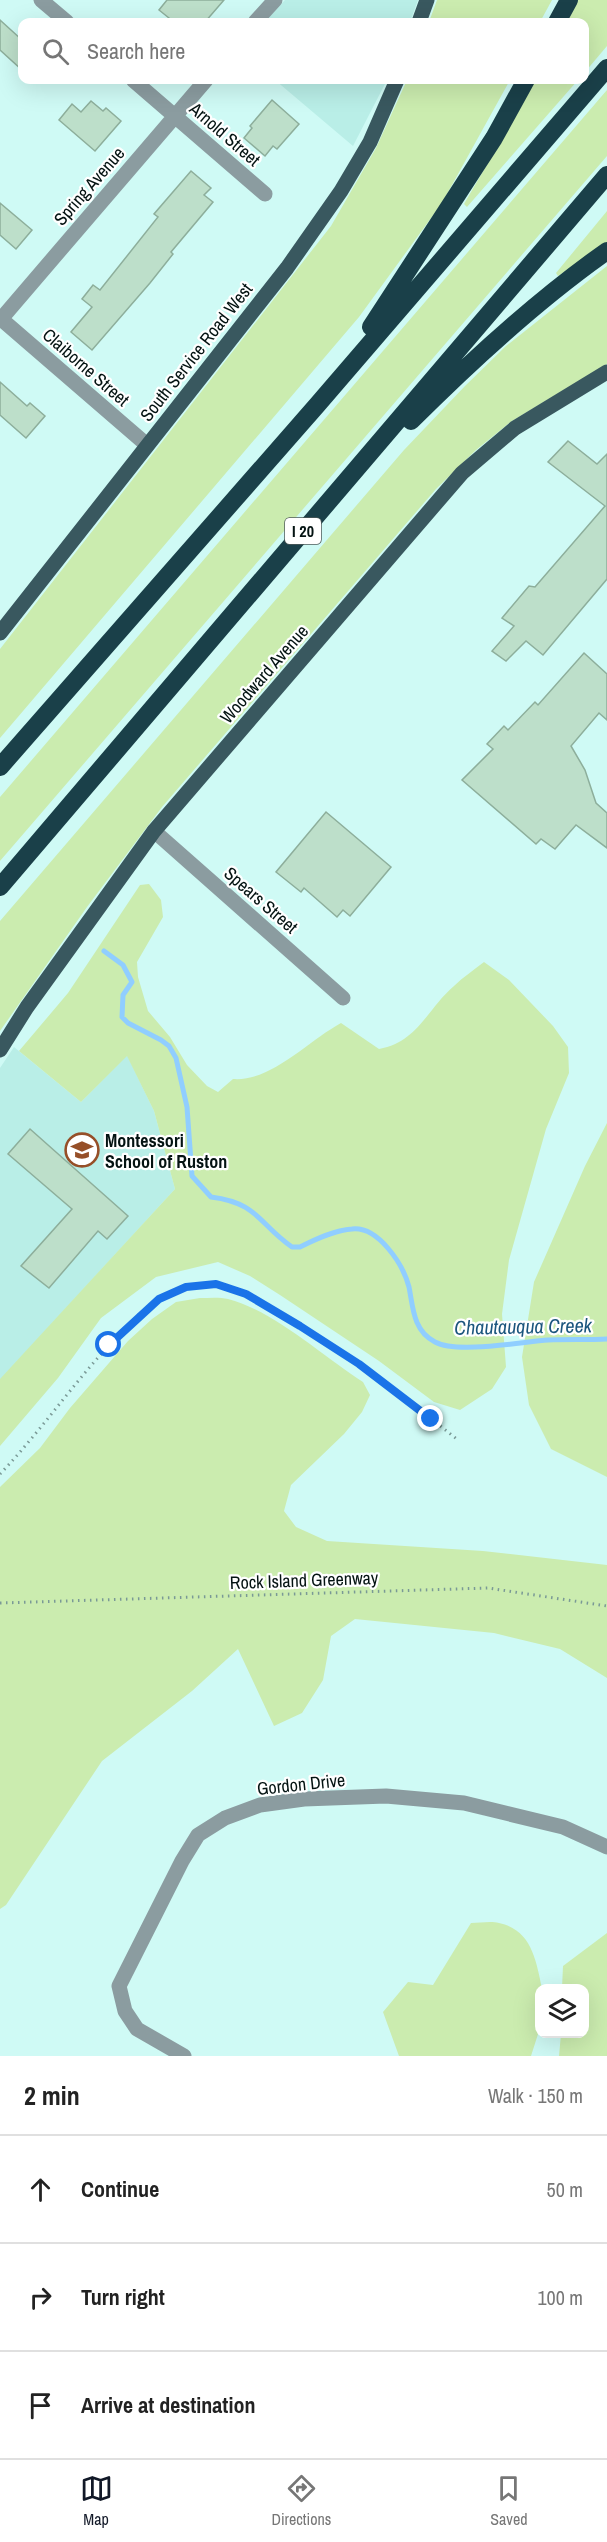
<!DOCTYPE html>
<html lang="en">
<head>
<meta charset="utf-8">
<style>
  :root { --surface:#fff; --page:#f2f2f2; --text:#222; --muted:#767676; --line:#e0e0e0; --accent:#111827 }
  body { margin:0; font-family:"Archivo Narrow",sans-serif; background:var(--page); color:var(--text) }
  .controls { position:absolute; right:18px; bottom:18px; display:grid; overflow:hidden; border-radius:12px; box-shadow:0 6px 24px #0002 }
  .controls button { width:54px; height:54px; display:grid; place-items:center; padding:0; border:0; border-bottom:2px solid var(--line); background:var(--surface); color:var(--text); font:30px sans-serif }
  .stop { position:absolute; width:18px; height:18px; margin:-14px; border:4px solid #1a73e8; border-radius:50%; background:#fff }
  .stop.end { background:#1a73e8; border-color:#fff; box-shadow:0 2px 6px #0008 }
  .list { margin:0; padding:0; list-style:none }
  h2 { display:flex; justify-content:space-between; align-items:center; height:78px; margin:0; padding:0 24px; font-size:26px }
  h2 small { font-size:20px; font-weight:400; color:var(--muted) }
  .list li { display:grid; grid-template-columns:39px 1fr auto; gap:18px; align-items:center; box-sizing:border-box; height:108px; padding:0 24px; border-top:2px solid var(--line) }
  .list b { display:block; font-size:22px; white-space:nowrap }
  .list em { font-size:20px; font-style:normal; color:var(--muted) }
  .icon { flex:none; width:33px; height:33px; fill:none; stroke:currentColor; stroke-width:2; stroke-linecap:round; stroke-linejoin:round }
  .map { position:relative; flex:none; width:607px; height:2056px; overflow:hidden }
  .search { position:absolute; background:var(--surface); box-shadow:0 6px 24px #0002; left:18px; right:18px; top:18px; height:66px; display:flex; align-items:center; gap:15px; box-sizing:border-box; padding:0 21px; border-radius:12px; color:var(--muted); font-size:22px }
  .sheet { height:402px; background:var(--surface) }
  nav { display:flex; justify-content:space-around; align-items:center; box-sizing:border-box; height:84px; border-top:2px solid var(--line); background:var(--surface); font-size:16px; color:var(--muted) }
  nav a { display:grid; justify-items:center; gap:3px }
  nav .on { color:var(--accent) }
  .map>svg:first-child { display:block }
  .built { fill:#b9eee7 }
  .green { fill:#cbecaf }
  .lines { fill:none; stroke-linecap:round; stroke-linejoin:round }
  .stream { stroke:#90ceff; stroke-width:5 }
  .building { fill:#bddfca; stroke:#8dae9b; stroke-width:1.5 }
  .path { stroke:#7a9996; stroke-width:3; stroke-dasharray:1.5 4.5; stroke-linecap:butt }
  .minor { stroke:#8b9ca0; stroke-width:15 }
  .major { stroke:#39585f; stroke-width:15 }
  .highway { stroke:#1a4049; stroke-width:18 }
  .route { stroke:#1a73e8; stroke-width:8 }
  .labels { text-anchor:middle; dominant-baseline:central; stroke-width:4.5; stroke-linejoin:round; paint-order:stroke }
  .shield { fill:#fff; stroke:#4f5a59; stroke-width:1.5 }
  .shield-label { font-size:16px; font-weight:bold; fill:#041312 }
  .street-label { font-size:18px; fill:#041312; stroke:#fff }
  .poi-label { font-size:18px; font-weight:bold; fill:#041312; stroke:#fff; text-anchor:start }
  .water-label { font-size:20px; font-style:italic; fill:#1b557d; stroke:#fff }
</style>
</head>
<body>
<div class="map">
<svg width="607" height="2056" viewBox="0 0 607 2056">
  <rect width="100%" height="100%" fill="#cffaf5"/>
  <path class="built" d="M285,0H418L410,22H265Z
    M275,80H387L353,146Z
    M14,1047L81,1102L127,1055L154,1111L175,1189L0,1380V1068Z"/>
  <path class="green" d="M437,0H552L540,22H429Z
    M576,0H607V46L585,72L584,22H564Z
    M407,80H510L442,203L359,317L0,738V649L331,226L376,148Z
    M533,80H578L467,207L464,204L510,125Z
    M607,90V156L0,861V797Z
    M607,211V243L558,276L556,273Z
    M607,266V364L512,421L476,450L436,489L162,807L87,907L0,1031V921L404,450L465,386L506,346Z
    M149,884L161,900L163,917L137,962L138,977L148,1011L170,1037L187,1065L207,1086L218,1092L233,1079C271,1082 308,1041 341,1023L379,1049C418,1042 427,1009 454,986C463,977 474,970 484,962L509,980L553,1026L568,1047L569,1073L546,1129L509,1260L502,1314L506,1367L492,1389L460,1410L434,1402L379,1361L280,1295L250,1276L218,1262L156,1277L101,1318L58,1378L0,1446V1379L175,1189L154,1111L127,1056L81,1102L19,1051L68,993L140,885Z
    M607,1123V1477L551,1449L529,1405L522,1357L534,1282L585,1166Z
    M200,1298C209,1298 220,1297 228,1299C272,1310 324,1357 363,1382L370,1395L362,1412L344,1434L291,1485L284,1511L296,1527L327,1541L483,1551L607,1565V1678L560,1649L494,1633L355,1619L331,1636L323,1680L302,1713L274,1726L238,1649L192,1691L102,1761L6,1905L0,1909V1487L40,1448L70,1408L128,1341L152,1319L176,1302Z
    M471,1923C480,1923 491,1921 499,1923C532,1930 536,1961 542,1988H540L539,2031L531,2056H399L383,2012L408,1982L433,1985Z
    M607,1933V2056H559L561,2034H584V1988H562L563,1966Z"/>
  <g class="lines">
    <path class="stream" d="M104,951L123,965L132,982L123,995L122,1017L128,1023L161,1040L169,1046L176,1058L187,1107L192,1176L211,1197C258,1203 258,1223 292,1247H300C316,1239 335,1230 352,1229C378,1226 403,1264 409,1287C413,1307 413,1331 435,1342C457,1354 521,1342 548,1340C567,1339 587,1340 607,1339"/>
  </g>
  <path class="building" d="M167,0H224L205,22H174L159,10Z
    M0,20L22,40V70L0,50Z
    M272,100L299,124L277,149L273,146L265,156L244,138L252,128L250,126Z
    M91,101L103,111L106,108L121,121L95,151L59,120L72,104L81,112Z
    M191,171L211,188L204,195L213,202L171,252L173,254L150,283L92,350L71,332L92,307L82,299L93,285L100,290L158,217L154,214Z
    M0,203L32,230L16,249L0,235Z
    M0,382L27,406L30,403L45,416L26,438L0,415Z
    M568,441L597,464L607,454V579L543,655L526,641L506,661L492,651L514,626L502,618L529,586L535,587L605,506L548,462Z
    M584,653L607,674V720L599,713L571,746L585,770L596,803L607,813V848L576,825L555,849L541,839L536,844L462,780L493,749L487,744L504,726L508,730L535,702L538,705Z
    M326,812L391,867L350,916L343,910L337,917L304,888L301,892L276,872Z
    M30,1129L128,1216L107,1239L98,1231L49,1288L21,1266L72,1209L8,1154Z"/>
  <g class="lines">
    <path class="path" d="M0,1474C41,1431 74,1382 115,1339C128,1325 142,1310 158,1299C174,1289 196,1283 215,1284C242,1287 269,1306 292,1321C350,1357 404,1397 458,1440
      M0,1603L488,1588L607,1606"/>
    <path class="minor" d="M41,0L67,22
      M255,22L275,0
      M133,80L265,194
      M0,318L147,445
      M1,319L206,80
      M154,831L343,998
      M184,2056L137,2029L125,2011L119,1986L182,1861L198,1835L225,1818L260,1805L304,1799L386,1796L464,1803L563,1827L607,1847"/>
    <path class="major" d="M419,22L427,0
      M0,633L287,268L341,191L370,142L397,80
      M0,1050L27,1007L154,831L462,473L515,428L607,372"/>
    <path class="highway" d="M557,22L569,0
      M371,327L494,138L526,80
      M411,421C472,360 536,301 607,251
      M0,767L318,404L607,68
      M0,887L607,175"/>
  </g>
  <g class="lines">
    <path class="route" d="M109,1345L159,1299L186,1287L216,1284L246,1294L300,1326L359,1364L431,1419"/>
  </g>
  <defs>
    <symbol id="school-ring" viewBox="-11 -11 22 22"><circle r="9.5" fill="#fff" stroke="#964f28" stroke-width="1.5"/><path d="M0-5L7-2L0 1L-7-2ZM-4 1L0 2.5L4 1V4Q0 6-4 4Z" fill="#964f28"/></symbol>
  </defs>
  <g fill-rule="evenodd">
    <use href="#school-ring" x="63" y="1131" width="38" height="38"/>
  </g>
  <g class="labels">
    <rect class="shield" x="285" y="518" width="36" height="26" rx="4.5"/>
    <g class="shield-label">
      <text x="303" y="531">I 20</text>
    </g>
    <g class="street-label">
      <text transform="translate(225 134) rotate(41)">Arnold Street</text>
      <text transform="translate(89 186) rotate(-49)">Spring Avenue</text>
      <text transform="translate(196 352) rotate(-52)">South Service Road West</text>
      <text transform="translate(86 367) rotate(41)">Claiborne Street</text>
      <text transform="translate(264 674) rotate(-49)">Woodward Avenue</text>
      <text transform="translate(261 900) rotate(41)">Spears Street</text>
      <text transform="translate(304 1580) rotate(-2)">Rock Island Greenway</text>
      <text transform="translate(301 1784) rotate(-6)">Gordon Drive</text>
    </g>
    <g class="poi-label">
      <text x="105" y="1140">Montessori<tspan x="105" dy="21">School of Ruston</tspan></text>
    </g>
    <g class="water-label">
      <text transform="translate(523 1326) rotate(-1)">Chautauqua Creek</text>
    </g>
  </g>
</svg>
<div class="controls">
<button><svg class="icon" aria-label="layers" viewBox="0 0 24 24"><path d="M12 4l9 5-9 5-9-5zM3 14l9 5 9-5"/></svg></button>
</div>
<div class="stop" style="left:109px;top:1345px"></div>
<div class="stop end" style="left:431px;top:1419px"></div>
<div class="search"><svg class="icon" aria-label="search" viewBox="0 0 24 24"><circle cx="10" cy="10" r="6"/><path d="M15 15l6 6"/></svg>Search here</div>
</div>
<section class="sheet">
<h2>2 min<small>Walk · 150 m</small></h2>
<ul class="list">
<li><svg class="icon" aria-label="ahead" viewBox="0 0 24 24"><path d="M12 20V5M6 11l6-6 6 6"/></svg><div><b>Continue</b></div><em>50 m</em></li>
<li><svg class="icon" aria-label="right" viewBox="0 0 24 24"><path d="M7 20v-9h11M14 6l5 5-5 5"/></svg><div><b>Turn right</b></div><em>100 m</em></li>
<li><svg class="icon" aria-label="arrive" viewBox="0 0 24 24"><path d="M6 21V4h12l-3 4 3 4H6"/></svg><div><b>Arrive at destination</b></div></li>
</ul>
</section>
<nav>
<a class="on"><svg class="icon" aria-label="map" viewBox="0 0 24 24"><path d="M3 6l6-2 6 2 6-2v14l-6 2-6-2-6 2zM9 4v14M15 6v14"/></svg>Map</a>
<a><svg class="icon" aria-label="directions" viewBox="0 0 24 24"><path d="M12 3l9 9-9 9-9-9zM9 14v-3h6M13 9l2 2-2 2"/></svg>Directions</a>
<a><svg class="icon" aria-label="saved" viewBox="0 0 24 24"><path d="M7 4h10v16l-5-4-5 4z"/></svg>Saved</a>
</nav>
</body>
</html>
